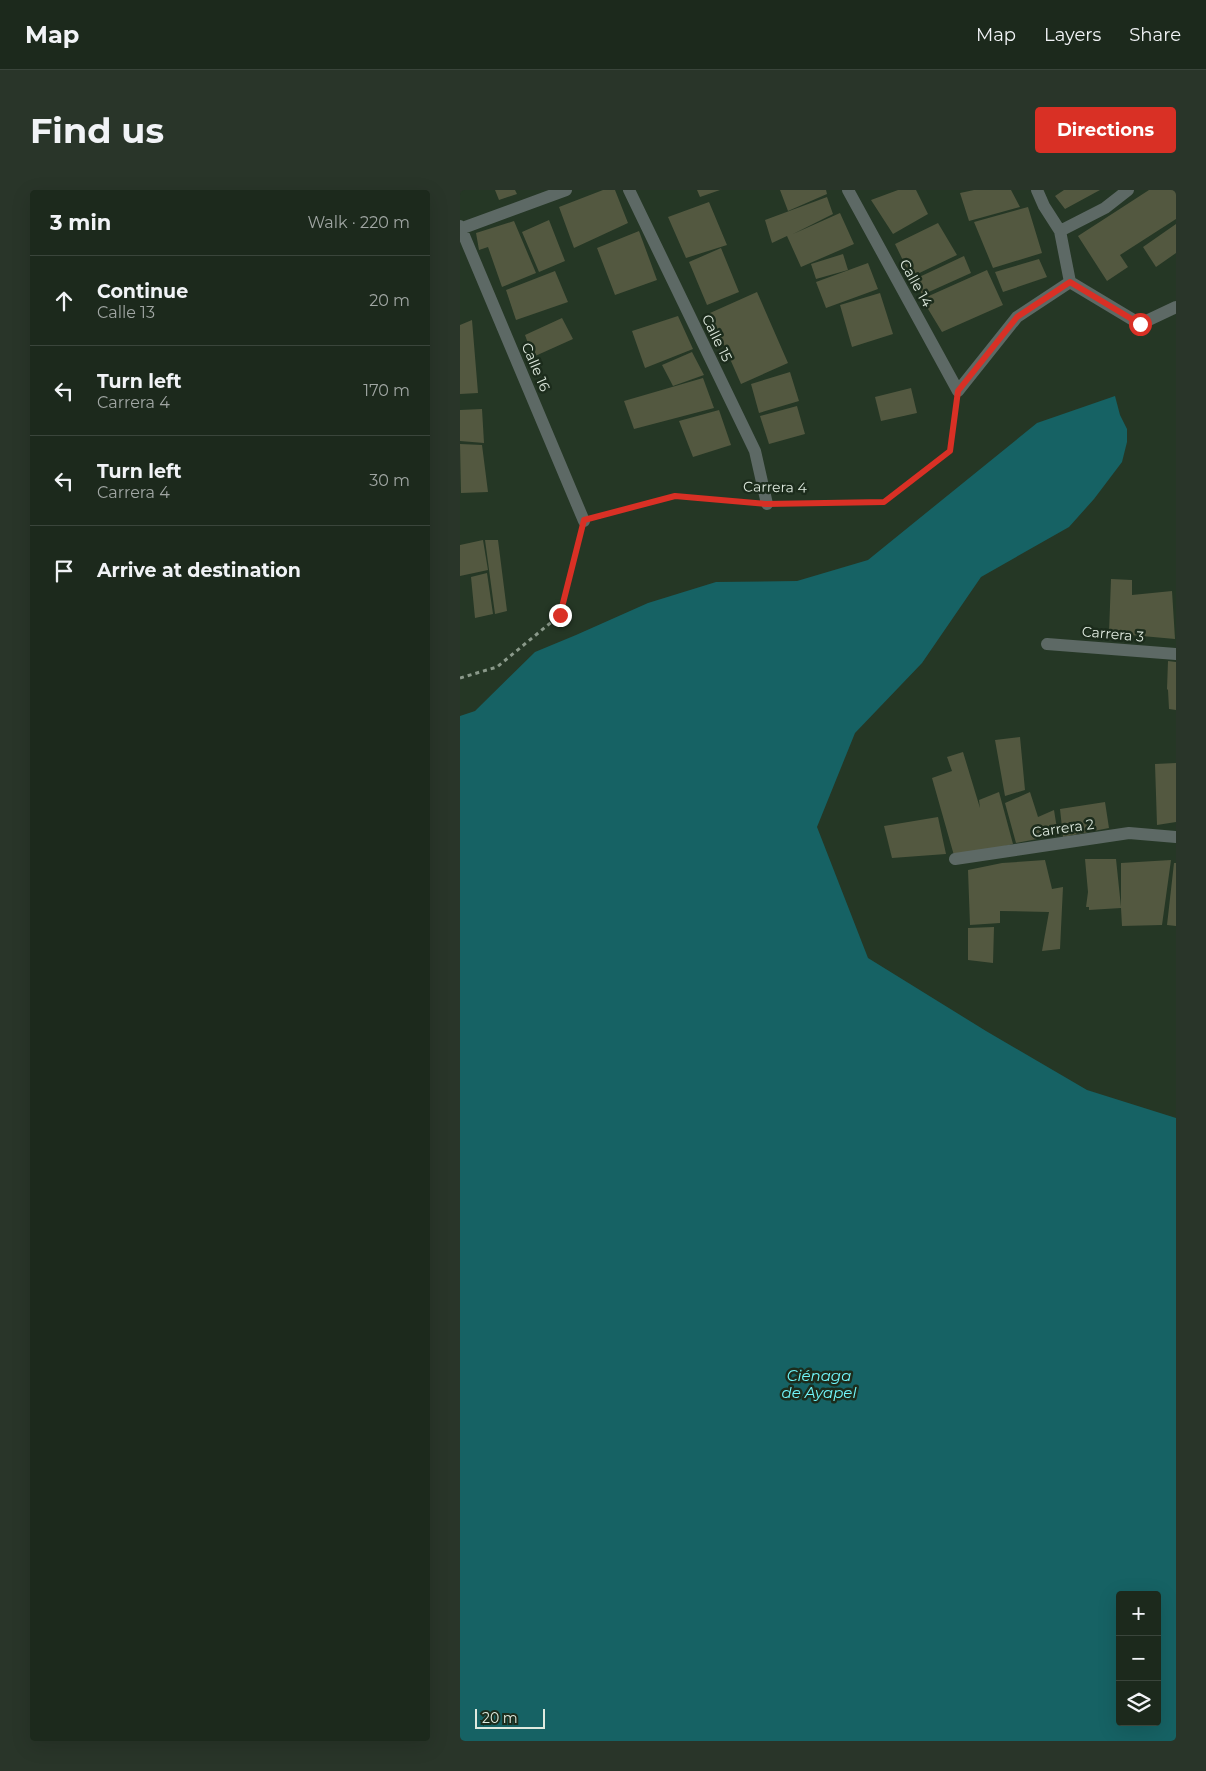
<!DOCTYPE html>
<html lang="en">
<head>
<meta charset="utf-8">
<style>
  :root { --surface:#1c291c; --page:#293529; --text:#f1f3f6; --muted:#a0a6a3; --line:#3a453b; --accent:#d93025 }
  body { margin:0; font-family:Montserrat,sans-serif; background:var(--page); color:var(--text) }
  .controls { position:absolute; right:15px; bottom:15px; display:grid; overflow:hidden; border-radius:5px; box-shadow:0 5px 20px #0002 }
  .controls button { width:45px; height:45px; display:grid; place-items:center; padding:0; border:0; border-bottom:1px solid var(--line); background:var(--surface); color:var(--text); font:25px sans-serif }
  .scale { position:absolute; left:15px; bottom:12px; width:70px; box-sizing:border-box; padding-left:5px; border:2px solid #dfeadf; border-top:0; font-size:14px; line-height:18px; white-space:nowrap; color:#dfeadf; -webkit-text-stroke:4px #1c2c1c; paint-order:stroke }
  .stop { position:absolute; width:15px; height:15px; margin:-11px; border:4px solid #d93025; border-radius:50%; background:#fff }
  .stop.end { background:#d93025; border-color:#fff; box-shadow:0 1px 5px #0008 }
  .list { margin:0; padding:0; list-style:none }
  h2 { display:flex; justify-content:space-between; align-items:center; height:65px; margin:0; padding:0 20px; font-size:21px }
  h2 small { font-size:16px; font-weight:400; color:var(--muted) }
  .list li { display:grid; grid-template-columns:32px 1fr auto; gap:15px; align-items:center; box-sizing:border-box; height:90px; padding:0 20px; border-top:1px solid var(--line) }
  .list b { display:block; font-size:19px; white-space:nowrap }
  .list p { margin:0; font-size:16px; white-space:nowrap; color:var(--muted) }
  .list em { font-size:16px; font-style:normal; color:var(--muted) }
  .icon { flex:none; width:28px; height:28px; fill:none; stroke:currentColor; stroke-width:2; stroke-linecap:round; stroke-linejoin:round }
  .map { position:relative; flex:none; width:716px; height:1551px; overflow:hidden; border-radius:5px }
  header { display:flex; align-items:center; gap:30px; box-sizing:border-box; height:70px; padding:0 25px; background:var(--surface); border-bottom:1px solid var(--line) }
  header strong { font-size:24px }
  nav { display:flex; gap:28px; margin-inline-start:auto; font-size:18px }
  .intro { display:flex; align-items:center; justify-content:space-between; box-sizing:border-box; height:120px; padding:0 30px }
  h1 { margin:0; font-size:35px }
  .button { padding:12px 22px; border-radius:5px; background:var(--accent); color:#fff; font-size:18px; font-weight:700 }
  main { display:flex; gap:30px; padding:0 30px }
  aside { flex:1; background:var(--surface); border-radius:5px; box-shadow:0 5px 20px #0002 }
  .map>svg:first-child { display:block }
  .water { fill:#166264; fill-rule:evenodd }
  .building { fill:#535840 }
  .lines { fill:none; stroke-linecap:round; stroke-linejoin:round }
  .path { stroke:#8a998a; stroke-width:3; stroke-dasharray:4 4; stroke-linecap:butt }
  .minor { stroke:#5d6965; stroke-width:12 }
  .route { stroke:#d93025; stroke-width:6 }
  .labels { text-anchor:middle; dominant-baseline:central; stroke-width:5; stroke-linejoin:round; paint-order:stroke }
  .street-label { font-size:14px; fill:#dfeadf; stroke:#1c2c1c }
  .water-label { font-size:15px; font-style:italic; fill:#71f7fb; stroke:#1c2c1c }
</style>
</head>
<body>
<header>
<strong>Map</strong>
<nav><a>Map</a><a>Layers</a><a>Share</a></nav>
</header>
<div class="intro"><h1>Find us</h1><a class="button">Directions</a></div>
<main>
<aside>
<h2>3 min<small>Walk · 220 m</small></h2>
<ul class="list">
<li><svg class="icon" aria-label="ahead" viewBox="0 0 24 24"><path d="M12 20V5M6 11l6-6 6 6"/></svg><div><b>Continue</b><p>Calle 13</p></div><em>20 m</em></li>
<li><svg class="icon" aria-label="left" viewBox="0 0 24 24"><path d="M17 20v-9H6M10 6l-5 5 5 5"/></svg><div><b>Turn left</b><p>Carrera 4</p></div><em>170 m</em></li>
<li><svg class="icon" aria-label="left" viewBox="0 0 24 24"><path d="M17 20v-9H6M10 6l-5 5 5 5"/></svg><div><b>Turn left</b><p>Carrera 4</p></div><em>30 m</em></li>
<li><svg class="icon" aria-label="arrive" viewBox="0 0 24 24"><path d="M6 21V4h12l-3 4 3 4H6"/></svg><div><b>Arrive at destination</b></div></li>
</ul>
</aside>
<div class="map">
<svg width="716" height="1551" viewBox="0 0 716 1551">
  <rect width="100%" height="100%" fill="#253725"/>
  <path class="water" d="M655,206L660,225L667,239V252L662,272L634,309L609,337L521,387L462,473L395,543L357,637L408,768L526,841L627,900L716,928V1551H0V526L15,521L75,462L116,445L188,413L256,392L337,391L408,370L577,233ZM660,1405H697V1532H660Z"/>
  <path class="building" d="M35,0H55L57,4L39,10Z
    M143,0H155L168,33L114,58L99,17Z
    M237,0H260L240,7Z
    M320,0H366L367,4L328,21Z
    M438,0H456L468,24L433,44L411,10Z
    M514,0H551L560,17L509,31L500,3Z
    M604,0H640L605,19L595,6Z
    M689,0H716V29L660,65L668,77L647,91L618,46Z
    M367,7L373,24L333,44L380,23L394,54L341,77L327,46L312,53L305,30Z
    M249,12L267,55L226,68L208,27Z
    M568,17L582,63L533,78L514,32Z
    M89,30L105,71L79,82L62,42Z
    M54,31L76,83L42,97L28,57L19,60L16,43Z
    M478,33L497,65L451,87L435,54Z
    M716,34V63L696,77L683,57Z
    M179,41L197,90L155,105L137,58Z
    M261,58L279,102L247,115L229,72Z
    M383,64L388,80L356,89L351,74Z
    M504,66L511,83L462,105L455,89Z
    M579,69L587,87L543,102L535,82Z
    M408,73L418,99L366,118L356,92Z
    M527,80L543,115L482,142L462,109Z
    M95,81L108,112L56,130L46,100Z
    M297,102L328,173L281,194L250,123Z
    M420,103L433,144L392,157L380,115Z
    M218,126L233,159L185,178L172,141Z
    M102,128L113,149L73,167L65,145Z
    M12,130L18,203L0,204V135Z
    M232,162L244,185L213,196L202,175Z
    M330,182L339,211L299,223L291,194Z
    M243,188L254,218L174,239L164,211Z
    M451,198L457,223L421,231L415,207Z
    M337,216L345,244L309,254L300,226Z
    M22,219L24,253L0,251V220Z
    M259,220L271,255L233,267L219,231Z
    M0,254L22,255L28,302L1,303Z
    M23,350L28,380L0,386V355Z
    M25,350H38L47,421L35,424Z
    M27,383L33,424L15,428L11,387Z
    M651,389L672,390V405L712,401L715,449L649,443Z
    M708,471L716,472V520L709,519L708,500L707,499Z
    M560,547L565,600L545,606L535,550Z
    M503,562L520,618L519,610L539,602L553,654L495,669L472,588L492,581L487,567Z
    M716,573V632L697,635L695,574Z
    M570,602L578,627L594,620L598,645L556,653L545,613Z
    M645,612L649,638L603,647L600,619Z
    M478,627L486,664L432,668L424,636Z
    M625,669H656L661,717V673L711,670L702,735L662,736L661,718L629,720V717H626L628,702Z
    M585,670L592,699L603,697L600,759L582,761L589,722L540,721V733L510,735L508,680L542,673Z
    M714,673H716V736L707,735Z
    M534,737L533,773L508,770V738Z"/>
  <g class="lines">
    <path class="path" d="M324,314L424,312L490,261L496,217
      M139,327L215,306L290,313
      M0,488L37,477L100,425L120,348"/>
    <path class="minor" d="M169,0L295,261L307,314
      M388,0L498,201L557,127L610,92
      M577,0L584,16L600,41L610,92L680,134L716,117
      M0,36L124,331
      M0,39L106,0
      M600,41L645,18L668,0
      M587,454L716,464
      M495,669L669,643L716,647"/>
  </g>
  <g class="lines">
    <path class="route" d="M100,425L124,330L215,306L306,314L424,312L490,261L498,201L557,127L610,92L680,134"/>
  </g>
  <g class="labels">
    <g class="street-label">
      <text transform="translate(456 93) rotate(61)">Calle 14</text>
      <text transform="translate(257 148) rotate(64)">Calle 15</text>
      <text transform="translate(76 177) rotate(67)">Calle 16</text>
      <text transform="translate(315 297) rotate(1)">Carrera 4</text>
      <text transform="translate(653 444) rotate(5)">Carrera 3</text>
      <text transform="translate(603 638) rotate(-8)">Carrera 2</text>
    </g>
    <g class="water-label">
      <text x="359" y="1185">Ciénaga<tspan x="359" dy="17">de Ayapel</tspan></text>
    </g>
  </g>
</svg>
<div class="controls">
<button>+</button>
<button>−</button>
<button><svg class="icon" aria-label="layers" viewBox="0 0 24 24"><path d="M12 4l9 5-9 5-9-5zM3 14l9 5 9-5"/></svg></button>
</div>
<div class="scale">20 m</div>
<div class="stop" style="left:680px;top:134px"></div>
<div class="stop end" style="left:100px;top:425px"></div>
</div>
</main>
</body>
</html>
